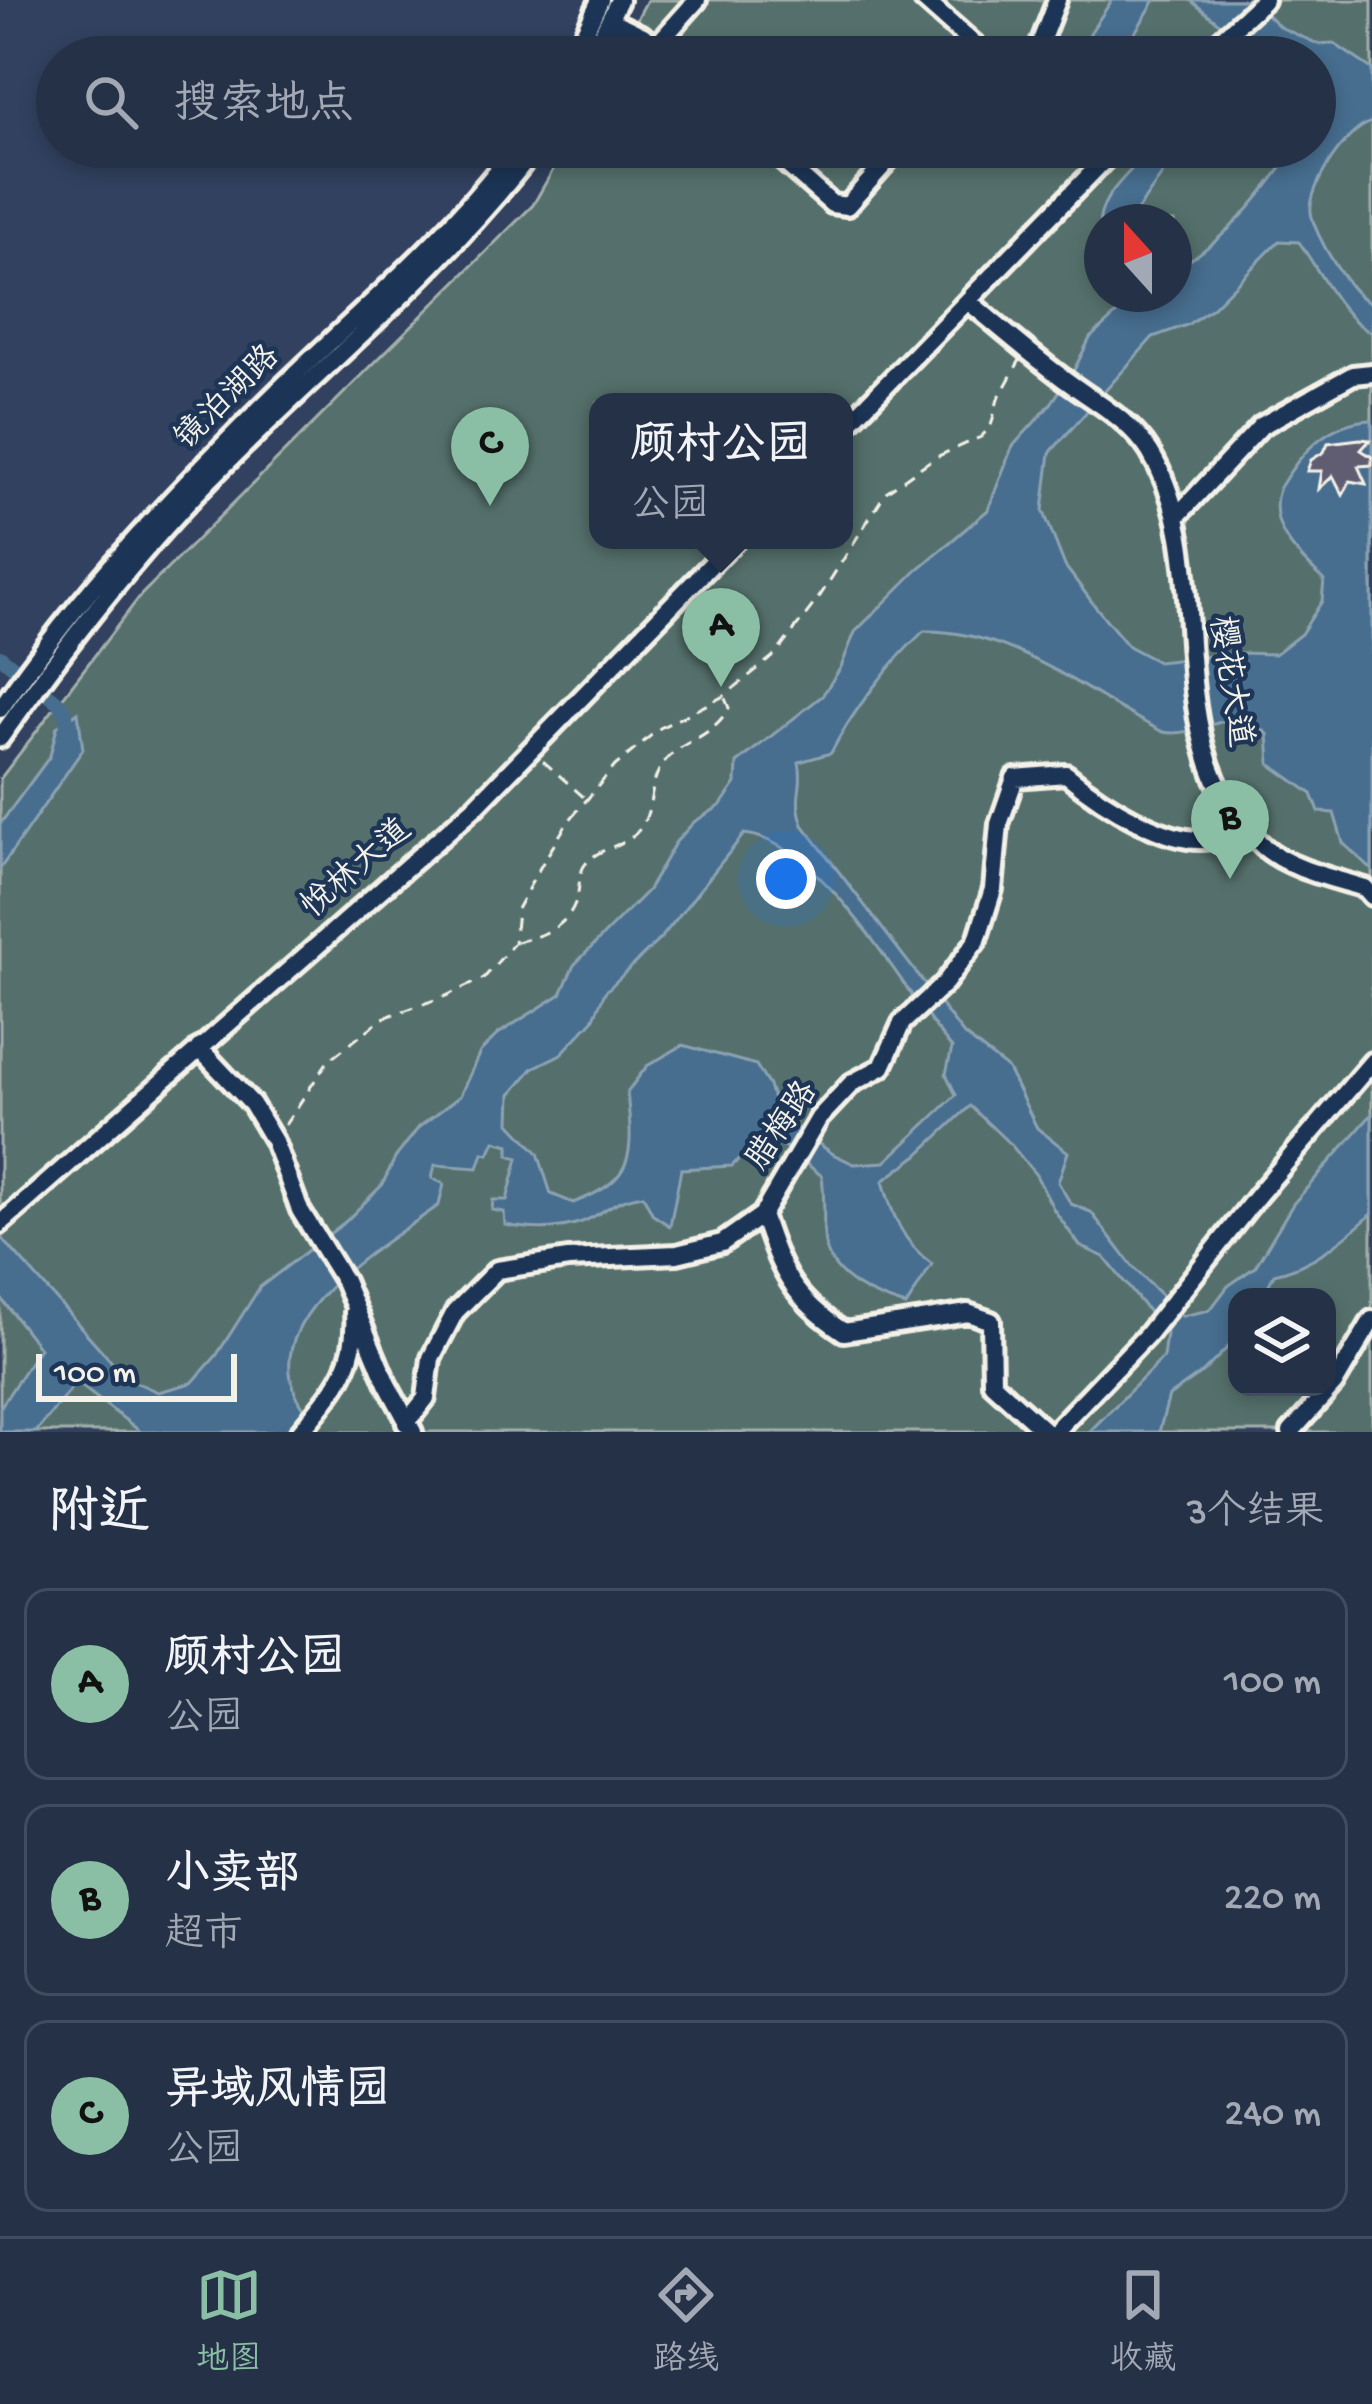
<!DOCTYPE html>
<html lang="zh">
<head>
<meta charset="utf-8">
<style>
  :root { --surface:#253147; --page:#2d394e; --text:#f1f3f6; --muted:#a3a9b4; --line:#424c60; --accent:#8abfa5 }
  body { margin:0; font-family:"Gochi Hand","LXGW WenKai TC",sans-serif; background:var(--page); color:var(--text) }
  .controls { position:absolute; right:36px; bottom:36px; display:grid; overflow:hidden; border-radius:24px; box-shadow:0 6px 18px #0003 }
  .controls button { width:108px; height:108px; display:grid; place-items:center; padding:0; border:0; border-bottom:3px solid var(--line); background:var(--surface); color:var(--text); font:60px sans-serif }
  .compass { position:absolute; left:1084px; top:204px; width:108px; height:108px; border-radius:50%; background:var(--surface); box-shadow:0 6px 18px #0003; rotate:339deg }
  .scale { position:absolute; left:36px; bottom:30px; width:201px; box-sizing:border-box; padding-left:12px; border:6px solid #f4f1e8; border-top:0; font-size:33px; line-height:42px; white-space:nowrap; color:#f4f1e8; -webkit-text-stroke:9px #1d3557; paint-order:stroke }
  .you { position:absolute; left:786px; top:879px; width:42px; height:42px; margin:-30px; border:9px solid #fff; border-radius:50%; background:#1a73e8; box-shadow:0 0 0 18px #1a73e833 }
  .badge { display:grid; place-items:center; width:78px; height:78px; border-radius:50%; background:var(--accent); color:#111; font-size:39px; font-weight:700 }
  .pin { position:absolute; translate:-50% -99px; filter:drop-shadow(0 3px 6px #0008) }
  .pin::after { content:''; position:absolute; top:63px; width:42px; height:36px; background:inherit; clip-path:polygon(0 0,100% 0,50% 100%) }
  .popup { position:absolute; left:589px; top:393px; width:264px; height:156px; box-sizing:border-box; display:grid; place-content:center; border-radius:24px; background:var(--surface); filter:drop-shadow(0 3px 9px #0005); font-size:39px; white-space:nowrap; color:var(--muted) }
  .popup b { font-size:45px; color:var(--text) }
  .popup::after { content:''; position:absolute; left:50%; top:100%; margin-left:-24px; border:24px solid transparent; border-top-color:var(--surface) }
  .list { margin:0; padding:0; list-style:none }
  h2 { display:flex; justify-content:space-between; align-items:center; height:156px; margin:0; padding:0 48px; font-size:51px }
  h2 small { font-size:39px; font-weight:400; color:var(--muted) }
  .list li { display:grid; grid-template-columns:78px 1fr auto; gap:36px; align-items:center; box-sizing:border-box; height:192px; margin:0 24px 24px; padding:0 24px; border:3px solid var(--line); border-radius:24px }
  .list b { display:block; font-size:45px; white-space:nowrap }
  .list p { margin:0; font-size:39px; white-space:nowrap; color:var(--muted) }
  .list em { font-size:39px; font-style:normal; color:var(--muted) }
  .icon { flex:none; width:66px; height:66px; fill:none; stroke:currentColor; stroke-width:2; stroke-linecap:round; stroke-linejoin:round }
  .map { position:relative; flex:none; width:1372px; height:1432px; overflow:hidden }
  .search { position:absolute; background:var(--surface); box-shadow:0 6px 18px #0003; left:36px; right:36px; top:36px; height:132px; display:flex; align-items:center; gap:30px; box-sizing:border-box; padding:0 42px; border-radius:66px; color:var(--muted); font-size:45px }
  .sheet { height:804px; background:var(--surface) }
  nav { display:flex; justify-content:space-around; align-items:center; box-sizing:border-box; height:168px; border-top:3px solid var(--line); background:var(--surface); font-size:33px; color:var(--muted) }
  nav a { display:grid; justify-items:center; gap:6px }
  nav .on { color:var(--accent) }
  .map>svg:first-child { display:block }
  .green { fill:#546f6c; stroke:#a4b0aa; stroke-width:3; fill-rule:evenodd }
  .water { fill:#476e8f; stroke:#8ca2b3; stroke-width:3; fill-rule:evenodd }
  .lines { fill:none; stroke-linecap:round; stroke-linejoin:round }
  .canal { stroke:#476e8f; stroke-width:14 }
  .building { fill:#615c71; stroke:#f4f1e8; stroke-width:3 }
  .minor-casing { stroke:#f4f1e8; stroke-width:26 }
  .path { stroke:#f4f1e8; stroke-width:3; stroke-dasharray:12 9; stroke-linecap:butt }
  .minor { stroke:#1d3557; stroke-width:16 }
  .labels { text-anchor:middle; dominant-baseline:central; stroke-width:9; stroke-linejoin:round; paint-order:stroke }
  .street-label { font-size:33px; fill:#f4f1e8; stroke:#1d3557 }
</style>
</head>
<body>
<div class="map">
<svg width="1372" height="1432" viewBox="0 0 1372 1432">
  <rect width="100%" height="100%" fill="#31415f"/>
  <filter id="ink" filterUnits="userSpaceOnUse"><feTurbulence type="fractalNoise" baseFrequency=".00833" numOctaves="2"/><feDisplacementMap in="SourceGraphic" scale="24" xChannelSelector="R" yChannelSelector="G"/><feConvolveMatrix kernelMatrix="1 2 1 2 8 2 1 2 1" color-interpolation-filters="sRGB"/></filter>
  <g filter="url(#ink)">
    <path class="green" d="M647,0H1372V1432H0V779L141,595L533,205L566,147H1315V57H617ZM1102,222H1174V294H1102ZM598,402H844V540H598ZM1237,1297H1327V1387H1237Z"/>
    <path class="water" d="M1112,0H1155L1120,57H1087L1090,33Z
      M1190,0H1252L1280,27L1318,44L1333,43L1372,69V122C1347,128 1308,187 1311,212C1313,233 1352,299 1372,303V333C1341,318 1319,270 1299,242L1279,241L1212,308L1187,325L1153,337L1050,453L1043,510L1065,566L1095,606L1128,646L1158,662L1239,653L1275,654L1301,634L1322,601L1324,580C1299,556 1266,528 1279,489C1300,453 1328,421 1372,420V870L1343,843L1334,813L1319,812L1312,794L1270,764L1268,734L1245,716C1217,720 1190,737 1163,732C1086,694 1015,630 924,631C891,661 851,713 831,753L799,762C805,789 792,793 803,825L964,1035L1008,1069L1037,1128L1068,1152L1058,1182L1071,1204L1091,1212L1133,1267L1182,1316L1210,1310L1228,1286L1255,1267L1293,1204L1372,1114V1214C1343,1240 1312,1266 1274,1274L1263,1297H1237V1338L1203,1372L1169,1396L1159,1432H1089L1163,1358L1166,1333L1104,1257L1080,1246L1054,1210L1036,1175L1012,1146L970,1106L918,1155L883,1181C892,1215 903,1243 932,1264L906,1306C872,1296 825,1277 824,1235C823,1214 825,1197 822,1176L766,1132L732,1166L681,1169L670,1226L653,1215L643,1195C611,1200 607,1212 582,1222C555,1231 532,1230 505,1225L504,1212L492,1210L493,1200H507L518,1158L509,1155V1145L495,1141L489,1154L483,1153L478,1168L435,1165L432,1178L444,1184L439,1205C387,1244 262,1311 295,1392C301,1406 312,1419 320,1432H141L76,1382L36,1432H0V1408L39,1348L0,1297V1236L126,1378L158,1392L192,1383L216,1356L260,1287L345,1222L382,1185L395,1158L419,1127L460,1096L480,1052L498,1034L561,994L574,965L648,890L675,843L694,822L720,806L736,783L737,763L822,696L841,667L855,632L917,570L988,510L1012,447L1050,405L1074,370L1090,338L1130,302L1131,294H1174V263L1182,265C1232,235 1263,193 1297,147H1315V57H1262ZM744,834C825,842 900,989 952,1048L946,1074L956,1095L885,1162L854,1164L833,1154L779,1115L769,1086L756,1065L683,1045L647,1066L627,1092C633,1154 637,1179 573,1203L551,1194L538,1153L510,1123L511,1094L533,1068L561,1054L593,1020L605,992L662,937Z
      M1148,147H1177V153L1132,218L1134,222H1102V240C1089,203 1127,176 1150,150Z
      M78,712L83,749L0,869V824L50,756L57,727Z"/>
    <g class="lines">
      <path class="canal" d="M0,656L61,705L66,714L67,733"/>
    </g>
    <path class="building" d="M1360,439L1370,440L1361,450L1372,457V465L1358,466L1366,484L1350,481L1343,495L1333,476L1319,489L1322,471H1307L1311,460L1324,452L1328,443Z"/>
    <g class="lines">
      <defs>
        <path id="minor" d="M924,0L985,54L981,57
          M610,20L643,36L667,57
          M655,47L697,0
          M573,57L600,0
          M591,57L619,0
          M1035,57L1057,0
          M1202,57L1264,0
          M767,147L832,204L847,206L900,147
          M968,301C998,326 1028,352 1060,376C1091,400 1129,418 1150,452C1222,570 1149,746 1264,847C1289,869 1333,878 1365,888L1372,896
          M844,428L1117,147
          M1179,514L1261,426L1353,375L1372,373
          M0,709C80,593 178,489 278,391C360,311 448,239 516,147
          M0,738C63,649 131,560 208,481C317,370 441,272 536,147
          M199,1048L252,1104L274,1141L300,1210L344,1281L387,1384L413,1432
          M762,1215C781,1272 792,1298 844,1332L968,1313L991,1321L992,1383L1046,1432
          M0,1224L474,808L735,540
          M406,1423L426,1398L431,1358L455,1312L497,1270L568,1259L677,1254L722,1243L762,1215L819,1118L852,1083L882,1067L902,1023L945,983L977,940L993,889L999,824L1015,778L1066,774C1098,801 1175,853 1219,837C1228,834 1236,828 1244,824
          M300,1432C333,1391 358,1368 354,1312
          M1054,1432L1147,1335L1258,1195L1372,1062
          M1291,1432L1334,1384L1372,1320"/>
      </defs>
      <use href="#minor" class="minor-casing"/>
      <path class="path" d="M543,761L586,799
        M516,942C546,935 571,926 578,893C579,886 580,872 584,866C599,844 631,849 644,822C654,802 649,780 665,761C681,740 709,741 729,708L724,696
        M285,1125L328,1061L383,1018L446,996L484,978L514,943L517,909L542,864L568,822L615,766L660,728L724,696L776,654L820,596L886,492L934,458L981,437L991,426L998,399L1020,360"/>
      <use href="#minor" class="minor"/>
    </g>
  </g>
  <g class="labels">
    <g class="street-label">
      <text transform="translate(229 399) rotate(-45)">镜泊湖路</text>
      <text transform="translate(1228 682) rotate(81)">樱花大道</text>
      <text transform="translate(358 870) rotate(-41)">悦林大道</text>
      <text transform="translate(784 1127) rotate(-56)">腊梅路</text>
    </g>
  </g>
</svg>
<div class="controls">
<button><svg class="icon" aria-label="layers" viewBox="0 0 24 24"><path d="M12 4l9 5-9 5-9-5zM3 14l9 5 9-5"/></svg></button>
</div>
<svg class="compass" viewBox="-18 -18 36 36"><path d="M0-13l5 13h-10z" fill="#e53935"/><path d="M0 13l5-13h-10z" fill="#a3a9b4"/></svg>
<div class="scale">100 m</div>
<div class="you"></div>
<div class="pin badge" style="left:721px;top:687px">A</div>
<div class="popup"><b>顾村公园</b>公园</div>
<div class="pin badge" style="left:1230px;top:879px">B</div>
<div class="pin badge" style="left:490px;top:506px">C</div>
<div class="search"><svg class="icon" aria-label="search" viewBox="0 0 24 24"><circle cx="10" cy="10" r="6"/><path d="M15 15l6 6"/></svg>搜索地点</div>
</div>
<section class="sheet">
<h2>附近<small>3个结果</small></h2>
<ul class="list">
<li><span class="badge">A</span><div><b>顾村公园</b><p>公园</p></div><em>100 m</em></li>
<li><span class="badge">B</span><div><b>小卖部</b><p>超市</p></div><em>220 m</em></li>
<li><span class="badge">C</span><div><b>异域风情园</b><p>公园</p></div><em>240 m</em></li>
</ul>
</section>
<nav>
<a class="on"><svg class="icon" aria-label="map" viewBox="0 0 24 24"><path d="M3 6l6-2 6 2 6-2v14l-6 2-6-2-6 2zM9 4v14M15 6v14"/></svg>地图</a>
<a><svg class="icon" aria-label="directions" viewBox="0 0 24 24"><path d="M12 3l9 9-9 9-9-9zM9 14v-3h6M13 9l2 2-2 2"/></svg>路线</a>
<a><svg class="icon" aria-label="saved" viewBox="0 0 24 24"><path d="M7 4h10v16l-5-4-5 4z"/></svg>收藏</a>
</nav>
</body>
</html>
